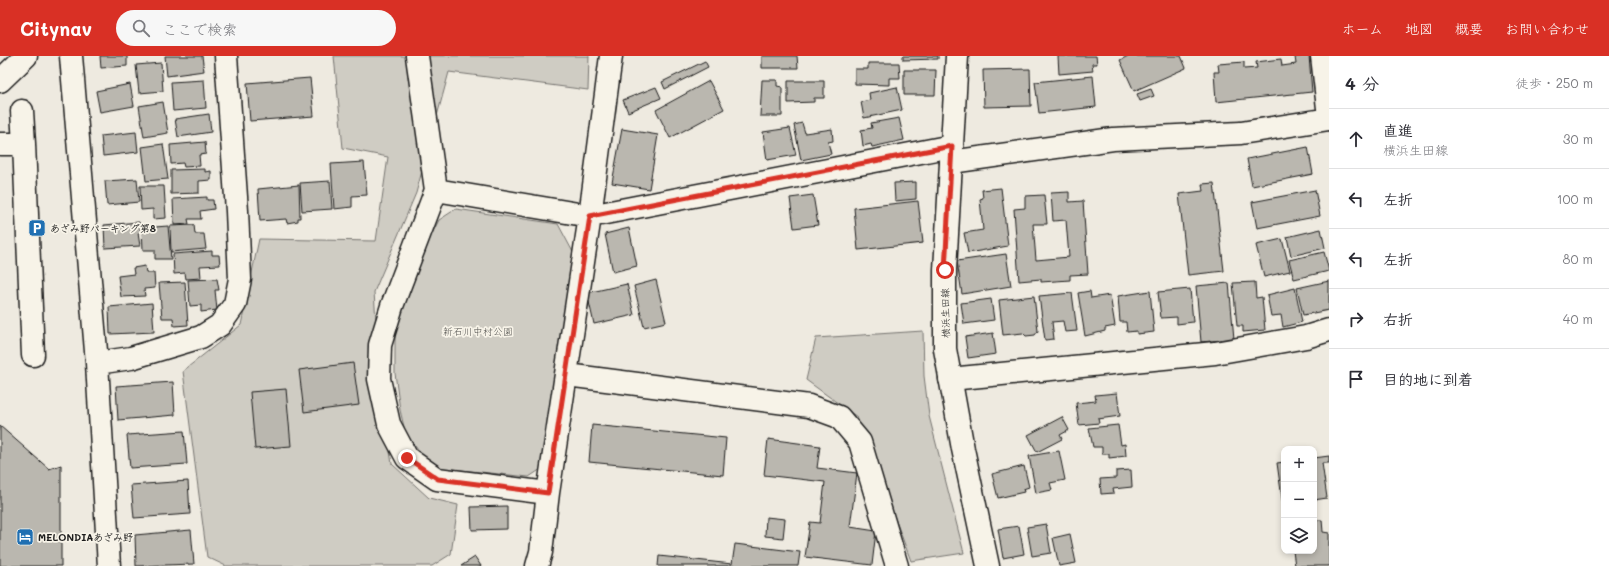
<!DOCTYPE html>
<html lang="ja">
<head>
<meta charset="utf-8">
<style>
  :root { --surface:#fff; --page:#f7f7f7; --text:#2b2b33; --muted:#7c7c81; --line:#e1e1e2; --accent:#d93025 }
  body { margin:0; font-family:Mali,"Klee One",sans-serif; background:var(--page); color:var(--text) }
  .controls { position:absolute; right:12px; bottom:12px; display:grid; overflow:hidden; border-radius:8px; box-shadow:0 2px 6px #0003 }
  .controls button { width:36px; height:36px; display:grid; place-items:center; padding:0; border:0; border-bottom:1px solid var(--line); background:var(--surface); color:var(--text); font:20px sans-serif }
  .stop { position:absolute; width:12px; height:12px; margin:-9px; border:3px solid #d93025; border-radius:50%; background:#fff }
  .stop.end { background:#d93025; border-color:#fff; box-shadow:0 1px 4px #0008 }
  .list { margin:0; padding:0; list-style:none }
  h2 { display:flex; justify-content:space-between; align-items:center; height:52px; margin:0; padding:0 16px; font-size:17px }
  h2 small { font-size:13px; font-weight:400; color:var(--muted) }
  .list li { display:grid; grid-template-columns:26px 1fr auto; gap:12px; align-items:center; box-sizing:border-box; height:60px; padding:0 16px; border-top:1px solid var(--line) }
  .list b { display:block; font-size:15px; white-space:nowrap }
  .list p { margin:0; font-size:13px; white-space:nowrap; color:var(--muted) }
  .list em { font-size:13px; font-style:normal; color:var(--muted) }
  .icon { flex:none; width:22px; height:22px; fill:none; stroke:currentColor; stroke-width:2; stroke-linecap:round; stroke-linejoin:round }
  .map { position:relative; flex:none; width:1329px; height:510px; overflow:hidden }
  header { display:flex; align-items:center; gap:24px; box-sizing:border-box; height:56px; padding:0 20px; background:var(--accent); color:#fff }
  header strong { font-size:19px }
  nav { display:flex; gap:22px; margin-inline-start:auto; font-size:14px }
  .search { width:280px; height:36px; background:var(--page); display:flex; align-items:center; gap:10px; box-sizing:border-box; padding:0 14px; border-radius:22px; color:var(--muted); font-size:15px }
  main { display:flex }
  aside { flex:1; background:var(--surface) }
  .map>svg:first-child { display:block }
  .green { fill:#cfccc3; stroke:#767470 }
  .building { fill:#bab7af; stroke:#1c1c1c }
  .lines { fill:none; stroke-linecap:round; stroke-linejoin:round }
  .minor-casing { stroke:#1c1c1c; stroke-width:25 }
  .major-casing { stroke:#1c1c1c; stroke-width:25 }
  .minor { stroke:#f7f3e8; stroke-width:22 }
  .major { stroke:#f7f3e8; stroke-width:22 }
  .route { stroke:#d93025; stroke-width:5 }
  .labels { text-anchor:middle; dominant-baseline:central; stroke-width:3.5; stroke-linejoin:round; paint-order:stroke }
  .poi-label { font-size:10px; font-weight:bold; fill:#1c1c1c; stroke:#f7f3e8; text-anchor:start }
  .street-label { font-size:10px; fill:#1c1c1c; stroke:#f7f3e8 }
  .park-label { font-size:10px; fill:#52514e; stroke:#f7f3e8 }
</style>
</head>
<body>
<header>
<strong>Citynav</strong>
<div class="search"><svg class="icon" aria-label="search" viewBox="0 0 24 24"><circle cx="10" cy="10" r="6"/><path d="M15 15l6 6"/></svg>ここで検索</div>
<nav><a>ホーム</a><a>地図</a><a>概要</a><a>お問い合わせ</a></nav>
</header>
<main>
<div class="map">
<svg width="1329" height="510" viewBox="0 0 1329 510">
  <rect width="100%" height="100%" fill="#eeeae0"/>
  <filter id="ink" filterUnits="userSpaceOnUse"><feTurbulence type="fractalNoise" baseFrequency=".025" numOctaves="2"/><feDisplacementMap in="SourceGraphic" scale="8" xChannelSelector="R" yChannelSelector="G"/><feConvolveMatrix kernelMatrix="1 2 1 2 8 2 1 2 1" color-interpolation-filters="sRGB"/></filter>
  <g filter="url(#ink)">
    <path class="green" d="M334,0H589L588,34L449,16L416,137L374,236L381,339L392,408L429,442L458,449L451,498L432,510H226L207,501L183,315L241,269L259,183L376,185L388,101L343,92Z
      M456,153L558,168L574,198L541,413L529,421L442,412L423,400L406,379L400,354L395,317V250L439,164Z
      M923,275L924,320L929,360L964,497L911,505L857,361L806,324L816,282Z"/>
    <path class="building" d="M100,0H127V10L101,12Z
      M165,0H202L204,15L167,20Z
      M762,0H797L798,12H762Z
      M903,0H938V3L903,4Z
      M1058,0H1096L1097,8H1092L1093,15L1059,18Z
      M1128,0H1181L1186,12L1134,35L1120,4Z
      M1309,0L1312,36L1216,46L1214,16H1219L1218,8L1244,6V13L1257,12L1256,6L1281,3L1282,10L1296,8L1295,1Z
      M705,5L708,11L665,33L662,26Z
      M161,7L163,35L139,37L136,9Z
      M868,7H899L900,22H889V29L855,28V13H868Z
      M1030,13L1031,50L984,51L983,14Z
      M904,14H936L935,39H904Z
      M1093,20L1096,51L1039,57L1035,26Z
      M310,22L314,60L250,65L247,27Z
      M204,24L206,52L173,55L171,26Z
      M762,24H777V30L782,31V60H760Z
      M709,25L724,53L670,82L656,54Z
      M788,25H824V42H814V46L788,47Z
      M130,28L134,50L100,56L96,35Z
      M656,31L661,42L628,56L623,44Z
      M897,31L902,54L864,62L861,46L870,44L869,37Z
      M1151,33L1154,40L1140,45L1137,38Z
      M163,46L168,77L144,81L139,50Z
      M209,58L211,76L178,81L175,63Z
      M899,62L904,84L872,91L871,88L863,90L861,74L872,72L871,67Z
      M802,67L805,77L832,73L833,85L828,86L831,98L801,104L794,69Z
      M790,72L796,99L767,104L763,76Z
      M622,73L658,79L649,133L612,127Z
      M136,76L138,96L103,100L101,80Z
      M205,86L206,98L199,99L200,110L184,111L183,107L171,108L170,89Z
      M163,88L168,123L146,125L142,91Z
      M1308,91L1313,118L1252,130L1247,103Z
      M364,106L367,139L352,140V151L334,153L331,108Z
      M205,113V116L211,115V124L199,125V137L171,138V114Z
      M137,123L139,146L107,149L105,125Z
      M330,125L332,153L302,155L300,127Z
      M916,126V143L895,145L894,127Z
      M1214,127L1224,215L1188,219L1179,138L1203,135L1202,128Z
      M299,129L300,162H298V165L287,167L286,163L260,165L258,133Z
      M140,130H164L166,162L153,163V153L141,154Z
      M1001,132L1008,190L968,197L964,177L983,174L980,143L983,142L982,134Z
      M1315,134L1320,160L1257,172L1252,146Z
      M1069,136V146L1083,145L1088,218L1070,219V224L1041,226V223L1019,225L1014,153L1025,152V140L1044,139L1047,168H1033L1036,204L1069,201L1066,164L1053,165L1051,137Z
      M813,139L818,169L794,172L790,142Z
      M207,141V144H213L214,153L200,155L201,163H188L189,168L174,169L173,143Z
      M918,145L923,187L858,194L854,152Z
      M139,166L141,176L138,177L140,190L105,192L104,169Z
      M194,169L195,178H204L206,193L171,196L170,170Z
      M168,170L171,203H155V194H143L142,172Z
      M629,172L637,210L613,216L605,178Z
      M1321,173L1325,192L1291,200L1287,181Z
      M1282,183L1290,215L1264,221L1256,189Z
      M212,195V199H219L220,209L200,210L201,222L186,223L185,217L174,218L173,198Z
      M1324,196L1329,215L1294,223L1289,204Z
      M1006,198L1011,230L962,238L957,205Z
      M145,210L146,217H154L155,232L144,233L145,240L121,241L118,220L134,218L133,212Z
      M217,223L219,234H215L217,254L201,256V249L190,250L188,224Z
      M656,224L666,266L644,271L634,230Z
      M1329,225V254L1303,259L1297,232Z
      M185,226L188,269L174,270L173,262H162L159,227Z
      M1255,226L1256,242L1262,241L1265,274L1243,276V270H1237L1233,227Z
      M1229,227L1234,283L1201,286L1196,230Z
      M627,228L634,259L594,268L587,237Z
      M1295,232L1302,266L1283,271L1281,259L1271,260L1267,239Z
      M1190,233L1193,266L1177,268V261L1161,262L1158,236Z
      M1090,235L1091,242L1110,239L1115,270L1105,272V275L1085,280L1078,237Z
      M1150,235L1154,276L1137,278V275L1127,276L1126,266H1120L1118,240Z
      M1072,237L1077,275L1065,276L1063,265L1052,266L1054,283L1045,284L1039,240Z
      M1034,240L1038,275L1035,279L1026,280L1023,277L1003,279L999,244Z
      M991,243L994,264L964,268L961,247Z
      M152,247L154,276L110,278L109,251Z
      M993,277L996,298L968,302L965,281Z
      M353,307L359,349L304,356L299,314Z
      M173,326L175,359L118,364L116,330Z
      M286,333L291,390L255,393L250,336Z
      M1117,337L1120,360L1098,363L1099,367L1079,369L1076,347L1096,345L1095,339Z
      M1062,361L1069,374L1060,379L1062,383L1037,396L1028,379Z
      M592,369L726,382L723,419L589,406Z
      M1118,369L1121,389L1125,388L1126,400L1109,402V398H1102V391H1093L1089,372Z
      M0,370L49,413L61,409V510H0Z
      M184,375L187,408L130,412L127,379Z
      M768,383L820,390L817,412L857,417L850,471L876,475L872,509L805,501L810,466L820,467L825,426L764,419Z
      M1059,395L1065,424L1050,427L1052,434L1036,437L1029,400Z
      M1329,400V407H1322L1327,442L1314,444V402Z
      M1284,406V448L1283,449L1277,407Z
      M1024,410L1029,431L1023,433L1024,436L998,442L992,418Z
      M1131,414L1132,431L1113,433L1114,437L1101,438L1100,423L1116,422V415Z
      M188,425L190,458L134,462L131,429Z
      M507,450V473L472,474L471,451Z
      M766,461L785,463L783,482L765,480Z
      M1314,464H1322L1323,476L1329,477V510H1295L1293,495H1314Z
      M1046,468L1051,497L1032,500L1027,471Z
      M1019,470L1024,498L1003,502L998,473Z
      M191,474L194,508L136,510L135,479Z
      M1070,478L1076,507L1059,510L1053,482Z
      M735,488L800,496L798,510H658L659,500L732,508Z
      M475,501L481,510H461Z"/>
    <g class="lines">
      <defs>
        <path id="minor" d="M71,0L97,307L109,510
          M417,0L436,134L392,250L380,289L379,323L389,368L407,402L437,423L548,437
          M1322,0L1329,61
          M0,25L26,0
          M22,55L24,88
          M0,88H24L33,299
          M951,106L1113,83L1241,77L1329,63
          M436,134L590,160L952,90
          M97,307L131,302L201,281L220,269L235,248L240,223L237,155L226,0
          M567,319L809,350L839,361L860,386L897,510
          M950,323L1215,297L1306,281L1329,274
          M537,510L541,496L548,437L590,160L611,0"/>
        <path id="major" d="M957,0L945,214V293L963,393L988,510"/>
      </defs>
      <use href="#minor" class="minor-casing"/>
      <use href="#major" class="major-casing"/>
      <use href="#minor" class="minor"/>
      <use href="#major" class="major"/>
    </g>
  </g>
  <g class="lines" filter="url(#ink)">
    <path class="route" d="M407,402L438,423L548,437L590,160L952,90L945,214"/>
  </g>
  <defs>
    <symbol id="parking-square" viewBox="-11 -11 22 22"><rect x="-9" y="-9" width="18" height="18" rx="4" fill="#1f6fb2" stroke="#f7f3e8"/><path d="M-3.5-5.5H1a3.5 3.5 0 0 1 0 7H-1V5.5H-3.5ZM-1-3.4V-.6H.8a1.4 1.4 0 0 0 0-2.8Z" fill="#fff"/></symbol>
    <symbol id="hotel-square" viewBox="-11 -11 22 22"><rect x="-9" y="-9" width="18" height="18" rx="4" fill="#1f6fb2" stroke="#f7f3e8"/><path d="M-6-4.5h1.5V1H6V5H4.5V3h-9V5H-6ZM-4 0a1.8 1.8 0 1 1 3.6 0ZM.5 0V-2.5h3Q6-2.5 6 0Z" fill="#fff"/></symbol>
  </defs>
  <g fill-rule="evenodd">
    <use href="#parking-square" x="27" y="162" width="20" height="20"/>
    <use href="#hotel-square" x="15" y="471" width="20" height="20"/>
  </g>
  <g class="labels">
    <g class="poi-label">
      <text x="50" y="172">あざみ野パーキング第8</text>
      <text x="38" y="481">MELONDIAあざみ野</text>
    </g>
    <g class="street-label">
      <text transform="translate(945 257) rotate(-91)">横浜生田線</text>
    </g>
    <g class="park-label">
      <text x="478" y="275">新石川中村公園</text>
    </g>
  </g>
</svg>
<div class="controls">
<button>+</button>
<button>−</button>
<button><svg class="icon" aria-label="layers" viewBox="0 0 24 24"><path d="M12 4l9 5-9 5-9-5zM3 14l9 5 9-5"/></svg></button>
</div>
<div class="stop" style="left:945px;top:214px"></div>
<div class="stop end" style="left:407px;top:402px"></div>
</div>
<aside>
<h2>4 分<small>徒歩 · 250 m</small></h2>
<ul class="list">
<li><svg class="icon" aria-label="ahead" viewBox="0 0 24 24"><path d="M12 20V5M6 11l6-6 6 6"/></svg><div><b>直進</b><p>横浜生田線</p></div><em>30 m</em></li>
<li><svg class="icon" aria-label="left" viewBox="0 0 24 24"><path d="M17 20v-9H6M10 6l-5 5 5 5"/></svg><div><b>左折</b></div><em>100 m</em></li>
<li><svg class="icon" aria-label="left" viewBox="0 0 24 24"><path d="M17 20v-9H6M10 6l-5 5 5 5"/></svg><div><b>左折</b></div><em>80 m</em></li>
<li><svg class="icon" aria-label="right" viewBox="0 0 24 24"><path d="M7 20v-9h11M14 6l5 5-5 5"/></svg><div><b>右折</b></div><em>40 m</em></li>
<li><svg class="icon" aria-label="arrive" viewBox="0 0 24 24"><path d="M6 21V4h12l-3 4 3 4H6"/></svg><div><b>目的地に到着</b></div></li>
</ul>
</aside>
</main>
</body>
</html>
